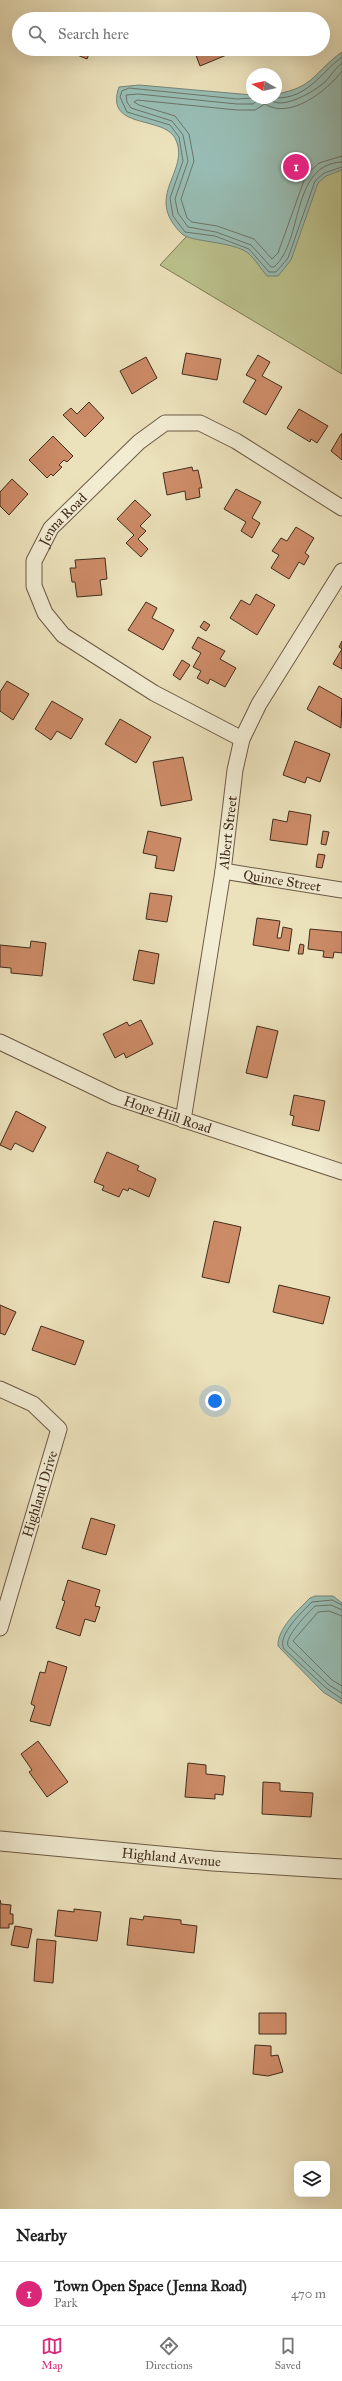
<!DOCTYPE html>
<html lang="en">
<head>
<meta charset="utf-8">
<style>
  :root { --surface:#fff; --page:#f2f2f2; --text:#222; --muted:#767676; --line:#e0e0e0; --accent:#db2777 }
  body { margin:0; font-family:"IM FELL Great Primer",serif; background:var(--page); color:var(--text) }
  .controls { position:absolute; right:12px; bottom:12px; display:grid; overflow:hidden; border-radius:8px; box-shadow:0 4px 16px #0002 }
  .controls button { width:36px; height:36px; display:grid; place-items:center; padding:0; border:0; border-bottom:1px solid var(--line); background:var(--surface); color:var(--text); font:20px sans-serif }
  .compass { position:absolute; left:246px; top:68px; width:36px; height:36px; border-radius:50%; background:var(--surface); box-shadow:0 4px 16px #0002; rotate:279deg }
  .you { position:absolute; left:215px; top:1401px; width:14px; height:14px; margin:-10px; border:3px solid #fff; border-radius:50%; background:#1a73e8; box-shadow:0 0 0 6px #1a73e833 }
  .badge { display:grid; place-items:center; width:26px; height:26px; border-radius:50%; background:var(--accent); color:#fff; font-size:13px; font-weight:700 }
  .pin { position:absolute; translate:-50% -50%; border:2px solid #fff; box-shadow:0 1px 4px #0006 }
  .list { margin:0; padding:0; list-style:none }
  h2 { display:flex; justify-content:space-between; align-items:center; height:52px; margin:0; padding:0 16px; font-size:17px }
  h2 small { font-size:13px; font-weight:400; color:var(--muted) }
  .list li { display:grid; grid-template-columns:26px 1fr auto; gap:12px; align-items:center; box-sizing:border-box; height:64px; padding:0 16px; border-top:1px solid var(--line) }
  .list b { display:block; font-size:15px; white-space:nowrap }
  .list p { margin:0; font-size:13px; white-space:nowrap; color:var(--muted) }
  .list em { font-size:13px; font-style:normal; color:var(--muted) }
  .icon { flex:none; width:22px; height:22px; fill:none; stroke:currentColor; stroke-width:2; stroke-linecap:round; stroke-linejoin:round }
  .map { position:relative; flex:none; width:342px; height:2209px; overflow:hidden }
  .search { position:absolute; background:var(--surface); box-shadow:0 4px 16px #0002; left:12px; right:12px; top:12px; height:44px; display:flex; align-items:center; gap:10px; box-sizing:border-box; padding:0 14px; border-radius:22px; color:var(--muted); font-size:15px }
  .sheet { height:116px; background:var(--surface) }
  nav { display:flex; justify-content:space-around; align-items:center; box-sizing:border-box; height:56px; border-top:1px solid var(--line); background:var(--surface); font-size:11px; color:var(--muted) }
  nav a { display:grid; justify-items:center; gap:2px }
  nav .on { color:var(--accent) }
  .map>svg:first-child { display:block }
  .green { fill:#bbc28d; stroke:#7e7855 }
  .water { fill:#98bdb4; stroke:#768378 }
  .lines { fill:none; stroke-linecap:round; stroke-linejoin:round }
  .shore { stroke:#6d7568; stroke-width:1 }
  .building { fill:#cc8b67; stroke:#422d1d }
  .minor-casing { stroke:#6c5a44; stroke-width:17 }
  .tertiary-casing { stroke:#6c5a44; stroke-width:21 }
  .minor { stroke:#f2ecd3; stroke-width:15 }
  .tertiary { stroke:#f2ecd3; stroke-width:19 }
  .labels { text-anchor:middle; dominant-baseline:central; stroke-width:3; stroke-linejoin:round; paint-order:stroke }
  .street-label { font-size:14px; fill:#422d1d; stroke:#f2ecd3 }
</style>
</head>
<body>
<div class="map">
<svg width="342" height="2209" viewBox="0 0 342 2209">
  <rect width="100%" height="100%" fill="#ebe1bb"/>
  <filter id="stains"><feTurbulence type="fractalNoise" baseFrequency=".005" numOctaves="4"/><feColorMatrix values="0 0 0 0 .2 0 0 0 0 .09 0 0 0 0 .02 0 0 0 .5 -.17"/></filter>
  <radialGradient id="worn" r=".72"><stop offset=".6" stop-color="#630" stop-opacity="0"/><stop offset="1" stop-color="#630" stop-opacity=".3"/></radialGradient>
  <path class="green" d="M342,69V374L160,265Z"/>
  <path class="water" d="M342,52V170L326,176L318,183L291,260L278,276H267C261,269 255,259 248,253C232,241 190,242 182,234C142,195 192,171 175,138C162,115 104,130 119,87L139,85L252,95V98H276V94C314,88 315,71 342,52Z
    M315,1596H333L342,1603V1704L323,1692L278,1646C277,1629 298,1610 310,1598Z"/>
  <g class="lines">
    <path class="shore" d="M342,71C327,91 290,120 265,104L255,110H237L137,100L134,102L139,105L175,116L189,134L194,161L181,199L187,218L192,222L217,226L254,239L272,259L278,253L306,175L319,163L342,156
      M254,98L237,99L139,89L129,88L122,91L120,97L127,112L170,125L179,137L183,161L170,198L173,216L185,232L215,236L249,249L269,272H276L288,258L315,181L324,173L342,167
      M260,98L253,104H237L138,94L126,95L127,102L131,108L172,121L183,135L188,161L175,199L178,213L188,227L216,232L251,245L271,267H274C304,241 290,164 342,162
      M268,98C279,113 315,91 325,82C331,76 335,68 342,63
      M275,98C308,99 320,73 342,57
      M342,1605L332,1600L312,1602C303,1611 276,1636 284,1649L326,1688L342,1699
      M342,1610L331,1605L315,1606C308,1613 284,1637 288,1646L329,1685L342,1693
      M342,1616L329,1611L318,1612L293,1641L332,1680L342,1686"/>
  </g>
  <path class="building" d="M63,49H91L87,59Z
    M197,49H241L200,66L194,50Z
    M186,353L221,359L217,380L182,374Z
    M258,355L270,362L262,376L282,387L266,415L243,402L256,380L246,375Z
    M146,357L157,378L132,394L120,371Z
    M89,402L104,418L85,437L63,415L71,408L77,414Z
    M299,409L328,426L317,443L311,439L310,442L287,428Z
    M341,434H342V460L331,451Z
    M53,436L73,456L67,462L64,460L59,465L62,467L53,476L51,474L47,478L29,460Z
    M192,467L193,471L198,470L202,488H199L200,497L186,500L185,491L167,495L163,473Z
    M12,479L28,494L9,515L0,506V492Z
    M236,489L261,502L252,518L260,523L252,538L241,531L246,522L224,509Z
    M135,500L151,515L140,526L146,531L138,539L148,549L141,557L126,543L134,535L117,519Z
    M296,527L314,538L305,553L309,556L304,565L299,562L289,579L271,568L279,555L272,551L281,538L287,541Z
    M105,558L107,579L100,580L102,595L77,597L75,582H72L70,568H76L75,560Z
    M256,594L275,605L257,635L230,618L241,600L250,605Z
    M146,602L157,608L152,618L174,630L163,650L128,630Z
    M204,621L210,625L206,631L200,627Z
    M198,637L225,651L220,659L236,668L225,687L210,679L208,684L197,678L201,671L193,667L201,653L192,648Z
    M342,641V669L333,664L342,649L339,647Z
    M182,660L190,665L180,680L173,675Z
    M7,681L29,694L13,720L0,711V692Z
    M319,686L342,699L341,728L307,709Z
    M52,701L83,719L71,739L57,731L51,740L35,729Z
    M120,719L151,737L136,763L105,744Z
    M295,741L330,754L320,782L307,777L305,783L283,775Z
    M183,757L192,800L161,806L153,762Z
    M289,811L311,815L307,845L270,840L273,819L287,822Z
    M148,831L181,838L174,871L155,868L157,856L143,853Z
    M323,831L329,832L326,845L321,844Z
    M318,854L325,855L322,868L316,867Z
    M150,893L172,896L167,922L146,919Z
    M257,918L280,921L277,938H281L283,927L292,929L289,951L253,945Z
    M310,929L342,932V953L334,952L333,958L323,957L324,951L308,949Z
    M31,941L46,943L42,976L11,973V968L0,967V945L30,948Z
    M300,944L304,945L303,954H298Z
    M139,950L159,954L154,984L133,980Z
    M141,1020L153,1044L126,1058L124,1053L115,1058L103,1034L127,1022L129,1026Z
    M257,1026L278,1031L267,1078L246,1073Z
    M294,1095L325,1101L319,1131L292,1125L294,1116L290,1115Z
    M16,1111L46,1127L33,1152L15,1143L11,1150L0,1145Z
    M107,1152L139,1166L137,1170L156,1179L149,1197L129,1188L128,1191L123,1189L119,1197L102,1190L104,1186L94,1182Z
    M214,1221L241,1227L229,1283L202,1277Z
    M279,1285L330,1297L323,1324L273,1312Z
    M0,1305L16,1312L5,1335L0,1333Z
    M41,1326L84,1341L75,1365L32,1350Z
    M91,1518L115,1525L106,1555L82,1548Z
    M68,1580L100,1590L95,1606L100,1607L95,1622L85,1619L80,1636L56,1628L65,1601L62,1600Z
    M48,1661L67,1667L50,1726L30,1721L35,1706L31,1704L40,1672L45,1673Z
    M38,1741L68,1782L47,1797L29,1772L32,1770L21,1754Z
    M188,1763L206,1765V1774L225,1776L223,1795L215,1794V1799L185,1797Z
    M263,1782L280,1783V1791L313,1793L311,1817L262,1814Z
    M0,1900L1,1904L11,1905L10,1914H13V1924H9V1928H0Z
    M74,1909L101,1912L97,1941L55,1936L58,1910L74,1912Z
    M144,1916L181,1920V1924L197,1926L194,1953L127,1945L130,1918L143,1920Z
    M15,1926L32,1929L28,1948L11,1945Z
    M37,1939L56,1941L53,1983L34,1981Z
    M259,2013H286V2034H259Z
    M255,2045L271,2046V2056L278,2055L283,2072L268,2076L253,2074Z"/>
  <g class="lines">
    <defs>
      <g id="minor">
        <path id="s1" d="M242,739L154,693L63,635L45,613L34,586V561L51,528L139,442L165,423H200L236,441L342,508"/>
        <path id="s2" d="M223,871L342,890"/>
        <path id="s3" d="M0,1042L115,1097L342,1172"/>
        <path id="s4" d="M183,1120L223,871L235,770L242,739L259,704L342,571"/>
        <path d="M0,1389L33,1404L59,1429L0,1628"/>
      </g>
      <g id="tertiary">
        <path id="s5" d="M0,1841L213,1861L342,1869"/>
      </g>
    </defs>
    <use href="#minor" class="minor-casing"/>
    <use href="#tertiary" class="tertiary-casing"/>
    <use href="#minor" class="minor"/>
    <use href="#tertiary" class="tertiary"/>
  </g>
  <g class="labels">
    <g class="street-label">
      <text stroke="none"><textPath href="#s1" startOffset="341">Jenna Road</textPath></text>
      <text stroke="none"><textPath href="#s4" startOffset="291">Albert Street</textPath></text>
      <text stroke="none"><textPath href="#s2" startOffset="60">Quince Street</textPath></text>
      <text stroke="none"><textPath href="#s3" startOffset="183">Hope Hill Road</textPath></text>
      <text transform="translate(40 1494) rotate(-73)">Highland Drive</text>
      <text stroke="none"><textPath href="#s5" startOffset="172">Highland Avenue</textPath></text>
    </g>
  </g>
  <rect width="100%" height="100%" filter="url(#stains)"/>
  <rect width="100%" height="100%" fill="url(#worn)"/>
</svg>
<div class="controls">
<button><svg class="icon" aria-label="layers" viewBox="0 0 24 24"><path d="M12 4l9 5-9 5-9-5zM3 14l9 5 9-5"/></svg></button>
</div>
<svg class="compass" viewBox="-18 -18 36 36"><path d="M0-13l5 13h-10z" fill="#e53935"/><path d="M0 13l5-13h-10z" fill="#767676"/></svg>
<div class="you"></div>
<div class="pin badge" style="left:296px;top:167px">1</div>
<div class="search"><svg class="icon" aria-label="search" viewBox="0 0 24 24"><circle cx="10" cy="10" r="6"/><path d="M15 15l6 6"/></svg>Search here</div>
</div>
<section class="sheet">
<h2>Nearby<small></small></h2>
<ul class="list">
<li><span class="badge">1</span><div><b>Town Open Space (Jenna Road)</b><p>Park</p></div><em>470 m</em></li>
</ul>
</section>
<nav>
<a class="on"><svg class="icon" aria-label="map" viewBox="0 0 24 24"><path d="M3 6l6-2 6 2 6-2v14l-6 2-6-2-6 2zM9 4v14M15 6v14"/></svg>Map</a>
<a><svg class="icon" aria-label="directions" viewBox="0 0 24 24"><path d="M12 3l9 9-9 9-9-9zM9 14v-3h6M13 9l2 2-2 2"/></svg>Directions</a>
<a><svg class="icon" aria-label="saved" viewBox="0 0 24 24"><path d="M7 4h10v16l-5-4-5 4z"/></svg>Saved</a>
</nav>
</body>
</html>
